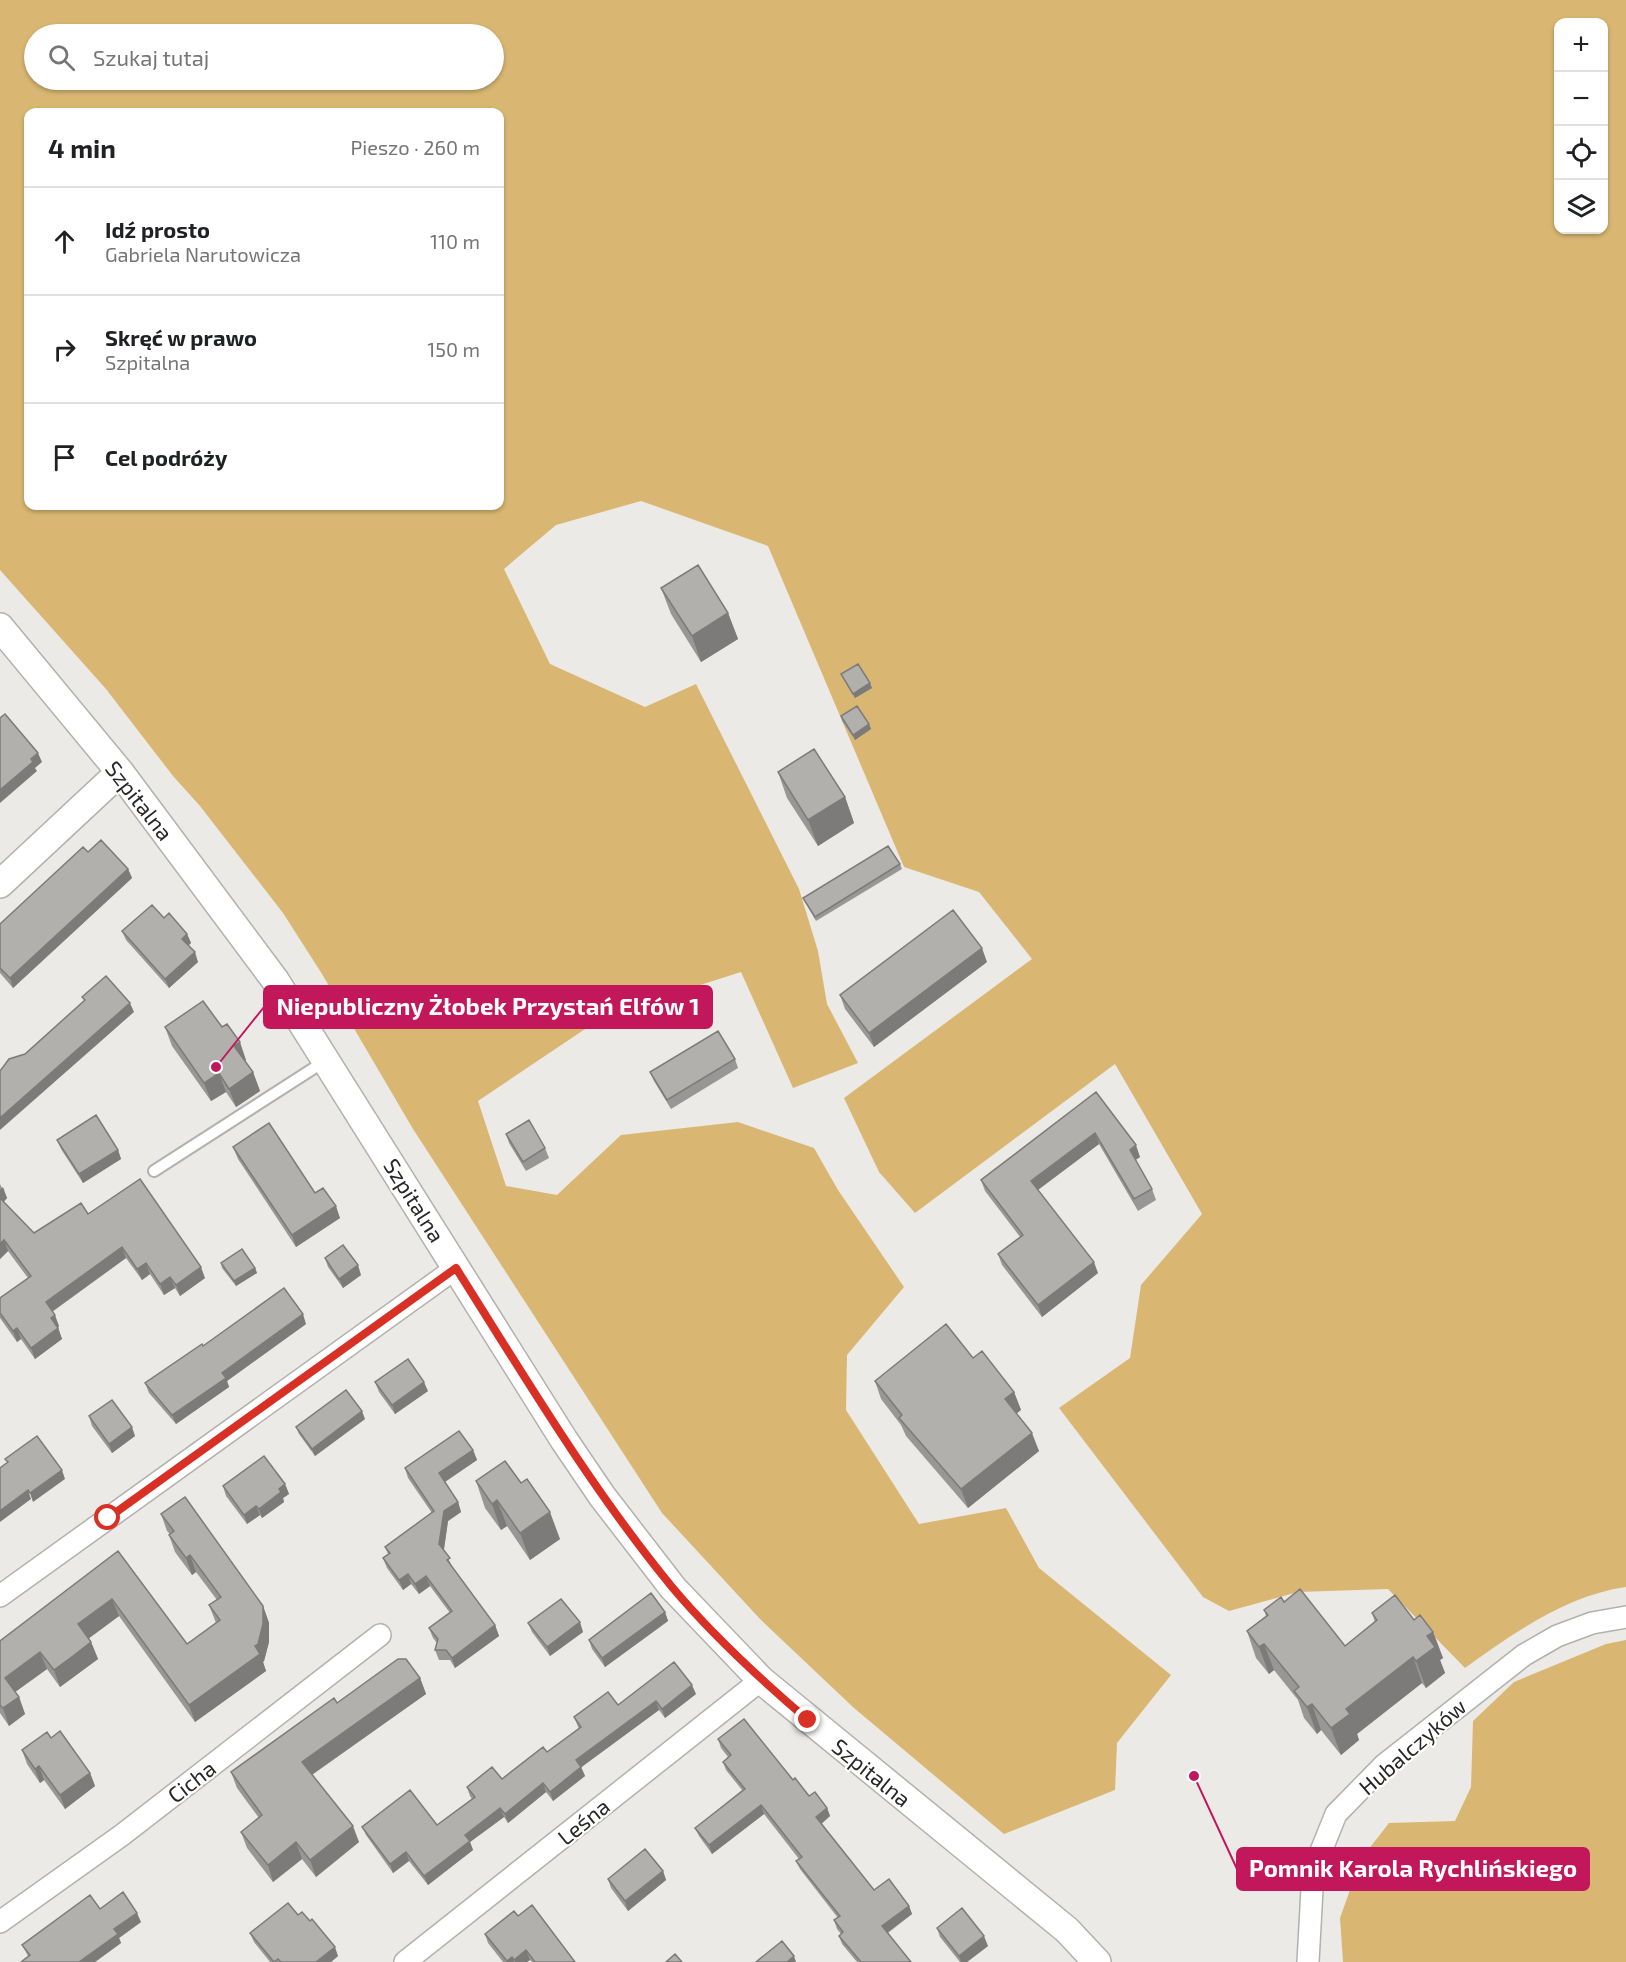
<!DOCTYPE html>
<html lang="pl">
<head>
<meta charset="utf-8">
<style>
  :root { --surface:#fff; --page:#f2f2f2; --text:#202124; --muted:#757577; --line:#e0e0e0 }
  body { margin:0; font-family:"Exo 2",sans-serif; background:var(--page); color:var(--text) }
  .controls { position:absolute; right:18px; top:18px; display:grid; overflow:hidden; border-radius:12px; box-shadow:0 2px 4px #0004 }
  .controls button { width:54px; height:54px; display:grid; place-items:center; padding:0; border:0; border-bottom:2px solid var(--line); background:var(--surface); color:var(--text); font:30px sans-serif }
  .stop { position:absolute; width:18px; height:18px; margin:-14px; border:4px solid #d93025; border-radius:50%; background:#fff }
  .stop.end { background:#d93025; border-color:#fff; box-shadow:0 2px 6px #0008 }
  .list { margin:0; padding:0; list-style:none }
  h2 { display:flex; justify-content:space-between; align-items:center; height:78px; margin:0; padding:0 24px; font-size:26px }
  h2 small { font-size:20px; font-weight:400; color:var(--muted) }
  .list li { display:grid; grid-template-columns:39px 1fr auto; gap:18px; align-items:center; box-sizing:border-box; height:108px; padding:0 24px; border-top:2px solid var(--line) }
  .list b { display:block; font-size:22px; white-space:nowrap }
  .list p { margin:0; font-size:20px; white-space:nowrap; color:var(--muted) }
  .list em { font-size:20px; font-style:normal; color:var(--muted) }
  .icon { flex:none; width:33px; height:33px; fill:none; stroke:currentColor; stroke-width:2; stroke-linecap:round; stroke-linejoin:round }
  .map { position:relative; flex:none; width:1626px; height:1962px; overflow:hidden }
  .search { position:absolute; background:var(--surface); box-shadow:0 2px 4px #0004; left:24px; top:24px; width:480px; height:66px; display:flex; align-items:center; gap:15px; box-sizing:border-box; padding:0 21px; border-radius:33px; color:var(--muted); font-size:22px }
  .panel { position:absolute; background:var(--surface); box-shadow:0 2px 4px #0004; left:24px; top:108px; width:480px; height:402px; border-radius:12px }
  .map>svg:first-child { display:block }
  .green { fill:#d9b772; fill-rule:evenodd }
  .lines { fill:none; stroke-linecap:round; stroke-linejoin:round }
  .service-casing { stroke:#b3b1ae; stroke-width:14 }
  .minor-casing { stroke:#b3b1ae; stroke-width:24 }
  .tertiary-casing { stroke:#b3b1ae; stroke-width:30 }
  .service { stroke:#fff; stroke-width:10 }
  .minor { stroke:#fff; stroke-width:21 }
  .tertiary { stroke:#fff; stroke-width:27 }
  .wall { fill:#999795 }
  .shaded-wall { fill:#7d7b79 }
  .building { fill:#b2b0ad; stroke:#7d7b79; stroke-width:1.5 }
  .route { stroke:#d93025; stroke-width:8 }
  .labels { text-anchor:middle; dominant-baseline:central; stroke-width:4.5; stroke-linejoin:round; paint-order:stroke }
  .street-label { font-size:22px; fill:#282726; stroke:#fff }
  .leader { fill:none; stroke:#c2185b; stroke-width:2 }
  .callout-dot { fill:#c2185b; stroke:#fff; stroke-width:2 }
  .callout { fill:#c2185b; stroke:#c2185b; stroke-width:2 }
  .callout-label { font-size:24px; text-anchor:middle; font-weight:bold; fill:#fff }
</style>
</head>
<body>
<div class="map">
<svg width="1626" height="1962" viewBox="0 0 1626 1962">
  <rect width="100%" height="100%" fill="#eceae7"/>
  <path class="green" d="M0,0H1626V1587C1567,1595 1512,1634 1465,1668L1388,1589L1298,1592L1229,1611L1203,1597L1059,1408L1130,1358L1141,1285L1202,1214L1115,1064L915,1213L879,1172L844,1098L1032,959L979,892L904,867L768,546L641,501L556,525L504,569L550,664L645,707L696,684L799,889L818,951L827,1004L858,1063L793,1088L741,972L606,1015L478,1101L506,1186L557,1195L621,1135L738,1122L814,1148L838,1190L904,1287L847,1355L846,1410L919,1524L1006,1508L1039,1568L1171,1675L1117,1743L1115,1790L1004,1834L854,1708L761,1620L662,1513L413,1129L322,974L283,913L200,806L173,776L106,689L0,570ZM1558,22H1604V230H1558ZM34,34H494V80H34ZM28,112H500V506H28Z
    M1626,1640V1962H1343L1340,1918L1361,1859L1389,1823L1455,1821L1471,1787L1473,1721L1514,1682L1606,1644Z"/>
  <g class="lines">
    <defs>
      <path id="service" d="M154,1171L325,1061"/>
      <path id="minor" d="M0,1596L456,1268
        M0,1922L122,1835L380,1635
        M405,1962L761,1680
        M1308,1962L1313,1871L1336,1814L1384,1765L1524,1655L1557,1636L1592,1623L1626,1617"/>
      <path id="tertiary" d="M0,627L120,772L275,980L564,1440L602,1496L673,1588L761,1680L1067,1930L1097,1962
        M0,884L120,772"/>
    </defs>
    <use href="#service" class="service-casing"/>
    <use href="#minor" class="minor-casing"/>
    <use href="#tertiary" class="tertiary-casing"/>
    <use href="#service" class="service"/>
    <use href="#minor" class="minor"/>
    <use href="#tertiary" class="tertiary"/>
  </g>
  <path class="wall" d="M661,588L728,613L738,639L701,662L671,614Z
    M841,674L872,688L855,698L843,678Z
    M841,716L869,724L871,729L855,740L842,721Z
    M778,772L845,797L854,823L818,846L787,798Z
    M88,852L128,869L132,878L13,988L0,973V924Z
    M900,864L902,869L816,921L805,902L803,898Z
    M164,918L187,934L191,943L188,945L198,962L169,988L126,940L122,931Z
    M987,962L874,1047L845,1009L840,995Z
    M165,1027H222L246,1060L245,1061L253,1072L260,1091L236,1107L226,1092L211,1101L172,1046Z
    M735,1059L738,1068L671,1109L654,1081L650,1072Z
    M1096,1092L1140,1157L1135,1160L1152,1189L1156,1200L1138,1211L1099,1144L1038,1190L1098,1273L1042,1317L1002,1265L998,1254L1020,1237L985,1191L981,1180Z
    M506,1134L545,1148L549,1158L526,1171L509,1143Z
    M57,1140L118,1150L121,1159L83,1183L61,1149Z
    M233,1147L315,1193L340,1218L296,1247L238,1159Z
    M0,1184L7,1198L4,1202L34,1233L88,1214L205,1278L180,1296L175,1288L164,1295L150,1274L142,1280L126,1258L52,1312L59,1326L58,1327L62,1339L35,1359L21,1339L17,1342L0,1318V1298L28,1278L8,1251L0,1259Z
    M325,1258L361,1275L343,1288L328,1267Z
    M221,1263L255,1268L257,1273L236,1286L222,1268Z
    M306,1324L227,1381L229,1387L176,1424L149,1393L145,1383L203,1346Z
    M973,1358L1014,1392L1021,1410L1016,1413L1039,1451L968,1508L906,1436L901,1425L881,1399L875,1381Z
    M375,1382L428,1391L395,1414L379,1392Z
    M89,1416L135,1436L112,1453L92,1426Z
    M365,1419L315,1456L299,1434L296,1427Z
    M473,1450L477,1460L445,1482L458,1502L461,1512L448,1521L444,1550L453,1568L495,1625L499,1636L455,1668L450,1660H439L435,1650L437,1643L433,1638L429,1628L450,1613L430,1586L419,1594L411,1584L403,1590L387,1568L383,1558L388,1554L385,1547L432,1513L408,1478L405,1468Z
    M476,1481L521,1483L560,1539L530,1560L507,1526L501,1530L485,1508Z
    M285,1484L289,1494L283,1498L284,1502L262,1518L260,1515L247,1524L226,1496L223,1486Z
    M161,1514L263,1606L269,1623V1642L264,1661L263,1662L266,1671L195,1722L119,1616L89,1638L91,1642L98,1659L60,1687L47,1669L15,1692L19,1697L25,1714L9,1726L0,1713V1641L118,1551L187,1644L216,1623L209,1605L217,1600L196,1572L192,1575L175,1552L169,1535L170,1534L167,1531Z
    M1284,1602L1345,1646L1375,1622L1372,1613L1414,1620L1433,1632L1443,1658L1440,1660L1445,1673L1426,1688L1422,1683L1357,1734L1359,1740L1341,1755L1321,1730L1317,1734L1304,1718L1298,1700L1274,1670L1269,1674L1256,1658L1247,1631L1266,1616L1264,1610Z
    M665,1612L668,1621L605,1667L592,1649L589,1640Z
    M528,1623L583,1632L550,1656L532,1632Z
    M420,1678L426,1694L312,1775L359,1842L316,1877L302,1859L273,1882L247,1848L241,1832L259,1818L237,1788L231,1772L337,1703Z
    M696,1694L665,1718L659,1710L581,1767L585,1776L553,1801L546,1792L508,1823L504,1817L470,1842L473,1850L428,1885L409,1861L393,1873L366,1835L362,1827L437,1825L472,1799L470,1796L467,1787L502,1779L547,1752L579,1729L574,1717L618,1705Z
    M51,1738L90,1773L95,1786L65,1809L44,1780L40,1783L27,1764L22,1750Z
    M718,1739L793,1780L809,1796L827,1808L830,1816L821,1824L874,1890L909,1906L912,1914L888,1933L911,1962H857L842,1944L839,1936L841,1934L837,1929L834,1920L838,1918L800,1869L796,1861L799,1859L764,1814L712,1854L699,1836L695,1828L742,1790L726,1770L723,1762L728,1757L721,1748Z
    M663,1871L666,1880L628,1911L611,1888L608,1879Z
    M100,1909L141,1922L119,1938L121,1943L95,1962H21L28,1956L22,1945Z
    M298,1915L338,1956L331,1962H270L254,1942L250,1933Z
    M518,1916L575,1962H532L530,1960L527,1962H503L488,1943L485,1934Z
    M937,1928L988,1946L967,1962H960L940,1937Z"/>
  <path class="shaded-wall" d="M728,613L738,639L701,662L692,636Z
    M870,683L872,688L855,698L853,694Z
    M869,724L871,729L855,740L853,735Z
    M38,753L42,762L35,768L37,771L0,803V790L31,759Z
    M845,797L854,823L818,846L808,820Z
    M128,869L132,878L13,988L10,978Z
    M187,934L191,943L186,948L182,939Z
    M982,948L987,962L874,1047L869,1033Z
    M195,952L198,962L169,988L165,979Z
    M130,1003L134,1012L0,1130V1118Z
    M240,1042L246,1060L241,1064L234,1046Z
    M253,1072L260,1091L236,1107L229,1089Z
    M219,1073L226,1092L211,1101L204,1083Z
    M1095,1133L1099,1144L1035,1192L1031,1181Z
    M1136,1145L1140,1157L1134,1161L1130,1150Z
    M118,1150L121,1159L83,1183L79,1174Z
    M3,1187L7,1198L0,1205V1190Z
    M336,1206L340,1218L296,1247L292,1235Z
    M4,1240L8,1251L0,1259V1244Z
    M122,1247L126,1258L50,1313L46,1302Z
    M1094,1262L1098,1273L1042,1317L1038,1305Z
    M146,1263L150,1274L142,1280L137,1269Z
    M358,1265L361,1275L343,1288L339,1279Z
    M201,1267L205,1278L180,1296L176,1285Z
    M255,1268L257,1273L236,1286L234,1281Z
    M170,1277L175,1288L164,1295L160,1284Z
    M303,1314L306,1324L227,1381L229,1387L176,1424L172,1415L222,1373Z
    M55,1315L59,1326L55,1329L51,1318Z
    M17,1328L21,1339L17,1342L13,1331Z
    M58,1328L62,1339L35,1359L31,1348Z
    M424,1382L428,1391L395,1414L392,1405Z
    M1014,1392L1021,1410L1012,1417L1005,1399Z
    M362,1411L365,1419L315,1456L312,1449Z
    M132,1427L135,1436L112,1453L109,1444Z
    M1032,1433L1039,1451L968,1508L961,1489Z
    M473,1450L477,1460L443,1483L439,1473Z
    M62,1470L65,1479L33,1502L30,1493Z
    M285,1484L289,1494L283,1498L284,1502L262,1518L259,1509L279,1489Z
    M28,1490L31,1499L0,1522V1511Z
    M497,1500L507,1526L501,1530L492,1504Z
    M458,1502L461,1512L448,1521L443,1555L439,1544L444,1511Z
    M256,1506L260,1515L247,1524L244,1515Z
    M550,1512L560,1539L530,1560L520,1533Z
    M190,1555L196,1572L192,1575L186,1558Z
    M408,1574L411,1584L403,1590L399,1580Z
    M426,1576L430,1586L419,1594L415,1584Z
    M112,1599L119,1616L84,1642L78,1624Z
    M263,1606L269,1623V1642L264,1661L263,1662L266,1671L195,1722L189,1705L255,1646Z
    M665,1612L668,1621L605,1667L602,1658Z
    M580,1622L583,1632L550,1656L547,1647Z
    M495,1625L499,1636L455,1668L452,1658Z
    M1433,1632L1443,1658L1440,1660L1445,1673L1426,1688L1416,1661L1427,1636Z
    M91,1642L98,1659L60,1687L54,1670Z
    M1264,1644L1274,1670L1269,1674L1259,1647Z
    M40,1652L47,1669L11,1695L5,1678Z
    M1413,1657L1422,1683L1357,1734L1359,1740L1341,1755L1331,1728L1346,1709Z
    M420,1678L426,1694L307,1778L302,1762Z
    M692,1685L696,1694L665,1718L662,1709Z
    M19,1697L25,1714L9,1726L3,1708Z
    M656,1701L659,1710L579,1769L576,1760Z
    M1312,1704L1321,1730L1317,1734L1307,1707Z
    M39,1766L44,1780L40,1783L35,1769Z
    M581,1767L585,1776L553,1801L550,1792Z
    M90,1773L95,1786L65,1809L60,1795Z
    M543,1783L546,1792L508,1823L505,1814Z
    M761,1805L764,1814L712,1854L709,1845Z
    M500,1808L504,1817L470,1842L473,1850L428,1885L424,1876L465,1835Z
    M827,1808L830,1816L819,1826L816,1817Z
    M353,1826L359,1842L316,1877L310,1860Z
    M296,1842L302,1859L273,1882L268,1865Z
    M406,1852L409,1861L393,1873L390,1864Z
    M663,1871L666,1880L628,1911L625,1901Z
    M909,1906L912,1914L885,1934L882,1926Z
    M137,1913L141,1922L119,1938L121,1943L95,1962H79L114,1929Z
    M984,1936L988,1946L967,1962H961L959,1956Z
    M335,1947L338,1956L331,1962H316Z
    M526,1950L530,1960L527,1962H515L514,1960Z
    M794,1956L796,1962H787Z
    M512,1957L514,1962H507V1961Z"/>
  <path class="building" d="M698,565L728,613L692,636L661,588Z
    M858,664L870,683L853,694L841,674Z
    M857,706L869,724L853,735L841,716Z
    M5,714L38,753L31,759L33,762L0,790V718Z
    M814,749L845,797L808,820L778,772Z
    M101,840L128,869L10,978L0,968V924L83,847L88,852Z
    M888,846L900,864L815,917L803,898Z
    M152,905L164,918L169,913L187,934L182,939L195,952L165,979L122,931Z
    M953,910L982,948L869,1033L840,995Z
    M106,976L130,1003L0,1118V1071L9,1059L25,1054L85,1000L82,997Z
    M203,1001L222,1027L227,1024L240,1042L234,1046L253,1072L229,1089L219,1073L204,1083L165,1027Z
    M718,1031L735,1059L667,1100L650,1072Z
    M1096,1092L1136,1145L1130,1150L1152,1189L1134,1199L1095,1133L1031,1181L1094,1262L1038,1305L998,1254L1023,1235L981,1180Z
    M96,1115L118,1150L79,1174L57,1140Z
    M529,1120L545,1148L523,1162L506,1134Z
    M269,1123L315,1193L323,1188L336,1206L292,1235L233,1147Z
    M140,1179L201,1267L176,1285L170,1277L160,1284L146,1263L137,1269L122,1247L46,1302L55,1315L51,1318L58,1328L31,1348L17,1328L13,1331L0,1313V1298L31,1276L4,1240L0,1244V1198L34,1233L81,1203L88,1214Z
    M343,1245L358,1265L339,1279L325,1258Z
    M242,1249L255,1268L234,1281L221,1263Z
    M284,1288L303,1314L222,1373L226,1378L172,1415L145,1383L202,1344L203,1346Z
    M946,1324L973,1358L982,1351L1014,1392L1005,1399L1032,1433L961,1489L899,1418L902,1415L875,1381Z
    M408,1359L424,1382L392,1405L375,1382Z
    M346,1390L362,1411L312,1449L296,1427Z
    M112,1400L132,1427L109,1444L89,1416Z
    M459,1431L473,1450L439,1473L458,1502L444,1511L439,1544L450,1558L447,1560L495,1625L452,1658L446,1650H435L438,1639L429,1628L452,1611L426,1576L415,1584L408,1574L399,1580L383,1558L390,1553L385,1547L434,1511L405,1468Z
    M37,1436L62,1470L30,1493L28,1490L0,1511V1468L8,1462L5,1459Z
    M264,1456L285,1484L279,1489L281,1492L259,1509L256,1506L244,1515L223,1486Z
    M505,1461L521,1483L527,1479L550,1512L520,1533L497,1500L492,1504L476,1481Z
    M185,1497L263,1606V1624L258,1644L255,1646L260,1654L189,1705L112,1599L78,1624L91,1642L73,1656L54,1670L40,1652L5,1678L19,1697L3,1708L0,1705V1641L118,1551L187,1644L220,1620L209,1605L221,1597L190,1555L186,1558L169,1535L174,1531L161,1514Z
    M1300,1589L1345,1646L1377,1620L1372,1613L1395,1595L1414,1620L1420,1615L1433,1632L1427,1636L1435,1647L1416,1661L1413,1657L1346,1709L1350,1714L1331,1728L1312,1704L1307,1707L1294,1691L1299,1687L1264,1644L1259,1647L1247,1631L1268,1615L1264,1610L1281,1597L1284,1602Z
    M651,1593L665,1612L602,1658L589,1640Z
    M561,1599L580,1622L547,1647L528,1623Z
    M398,1659H406L420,1678L302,1762L353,1826L310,1860L296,1842L268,1865L241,1832L262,1815L231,1772L334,1698L337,1703Z
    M674,1662L692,1685L662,1709L656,1701L576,1760L581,1767L550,1792L543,1783L505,1814L500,1808L465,1835L470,1841L424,1876L406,1852L390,1864L362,1827L410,1790L437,1825L475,1797L467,1787L492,1767L502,1779L543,1747L547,1752L581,1727L574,1717L608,1692L618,1705Z
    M744,1719L793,1780L795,1778L809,1796L815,1792L827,1808L816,1817L874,1890L889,1879L909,1906L882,1926L911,1962H861L839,1936L843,1932L834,1920L840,1916L796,1861L802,1857L761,1805L709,1845L695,1828L745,1789L723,1762L731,1755L718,1739Z
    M60,1731L90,1773L60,1795L39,1766L35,1769L22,1750L47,1732L51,1738Z
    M645,1849L663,1871L625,1901L608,1879Z
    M123,1892L137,1913L114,1929L118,1934L79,1962H21L30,1955L22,1945L90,1895L100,1909Z
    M288,1903L298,1915L302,1912L310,1921L312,1919L335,1947L316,1962H281L278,1959L274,1962L250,1933Z
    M532,1905L575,1962H535L526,1950L514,1960L512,1957L507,1961L485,1934L514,1911L518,1916Z
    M962,1908L984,1936L959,1956L937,1928Z
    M782,1941L794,1956L787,1962H756Z
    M675,1954L682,1962H666Z"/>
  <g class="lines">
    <path class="route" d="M108,1518L456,1268C525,1377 590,1487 672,1587C713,1636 760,1679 808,1720"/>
  </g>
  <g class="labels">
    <g class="street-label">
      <text transform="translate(140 800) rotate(52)">Szpitalna</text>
      <text transform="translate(415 1200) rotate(58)">Szpitalna</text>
      <text transform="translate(1412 1746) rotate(-41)">Hubalczyków</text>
      <text transform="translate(872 1772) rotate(39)">Szpitalna</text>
      <text transform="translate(191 1781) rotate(-38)">Cicha</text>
      <text transform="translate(583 1821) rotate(-39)">Leśna</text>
    </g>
  </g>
  <path class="leader" d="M216 1067L264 1007M1194 1776L1237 1869"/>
  <g class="callout-dot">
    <circle cx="216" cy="1067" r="6"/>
    <circle cx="1194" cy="1776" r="6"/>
  </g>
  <g class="callout">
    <rect x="264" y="986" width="448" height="42" rx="6"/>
    <rect x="1237" y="1848" width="352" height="42" rx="6"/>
  </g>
  <g class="callout-label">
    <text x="488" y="1015">Niepubliczny Żłobek Przystań Elfów 1</text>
    <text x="1413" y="1877">Pomnik Karola Rychlińskiego</text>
  </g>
</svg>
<div class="controls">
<button>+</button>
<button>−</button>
<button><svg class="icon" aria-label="locate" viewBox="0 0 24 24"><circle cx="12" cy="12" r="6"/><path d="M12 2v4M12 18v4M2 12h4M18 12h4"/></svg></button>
<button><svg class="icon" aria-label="layers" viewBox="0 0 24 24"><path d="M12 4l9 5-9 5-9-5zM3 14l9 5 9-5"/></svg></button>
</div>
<div class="stop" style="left:108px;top:1518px"></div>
<div class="stop end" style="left:808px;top:1720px"></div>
<div class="search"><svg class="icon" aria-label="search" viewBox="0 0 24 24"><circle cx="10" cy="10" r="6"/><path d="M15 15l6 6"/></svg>Szukaj tutaj</div>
<section class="panel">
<h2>4 min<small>Pieszo · 260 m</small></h2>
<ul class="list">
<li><svg class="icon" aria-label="ahead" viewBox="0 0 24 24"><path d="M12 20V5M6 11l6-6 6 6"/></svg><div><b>Idź prosto</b><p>Gabriela Narutowicza</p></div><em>110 m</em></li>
<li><svg class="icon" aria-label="right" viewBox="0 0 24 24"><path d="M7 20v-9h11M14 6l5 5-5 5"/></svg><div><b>Skręć w prawo</b><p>Szpitalna</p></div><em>150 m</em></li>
<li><svg class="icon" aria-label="arrive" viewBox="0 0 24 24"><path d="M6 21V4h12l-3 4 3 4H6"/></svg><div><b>Cel podróży</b></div></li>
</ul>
</section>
</div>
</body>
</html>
